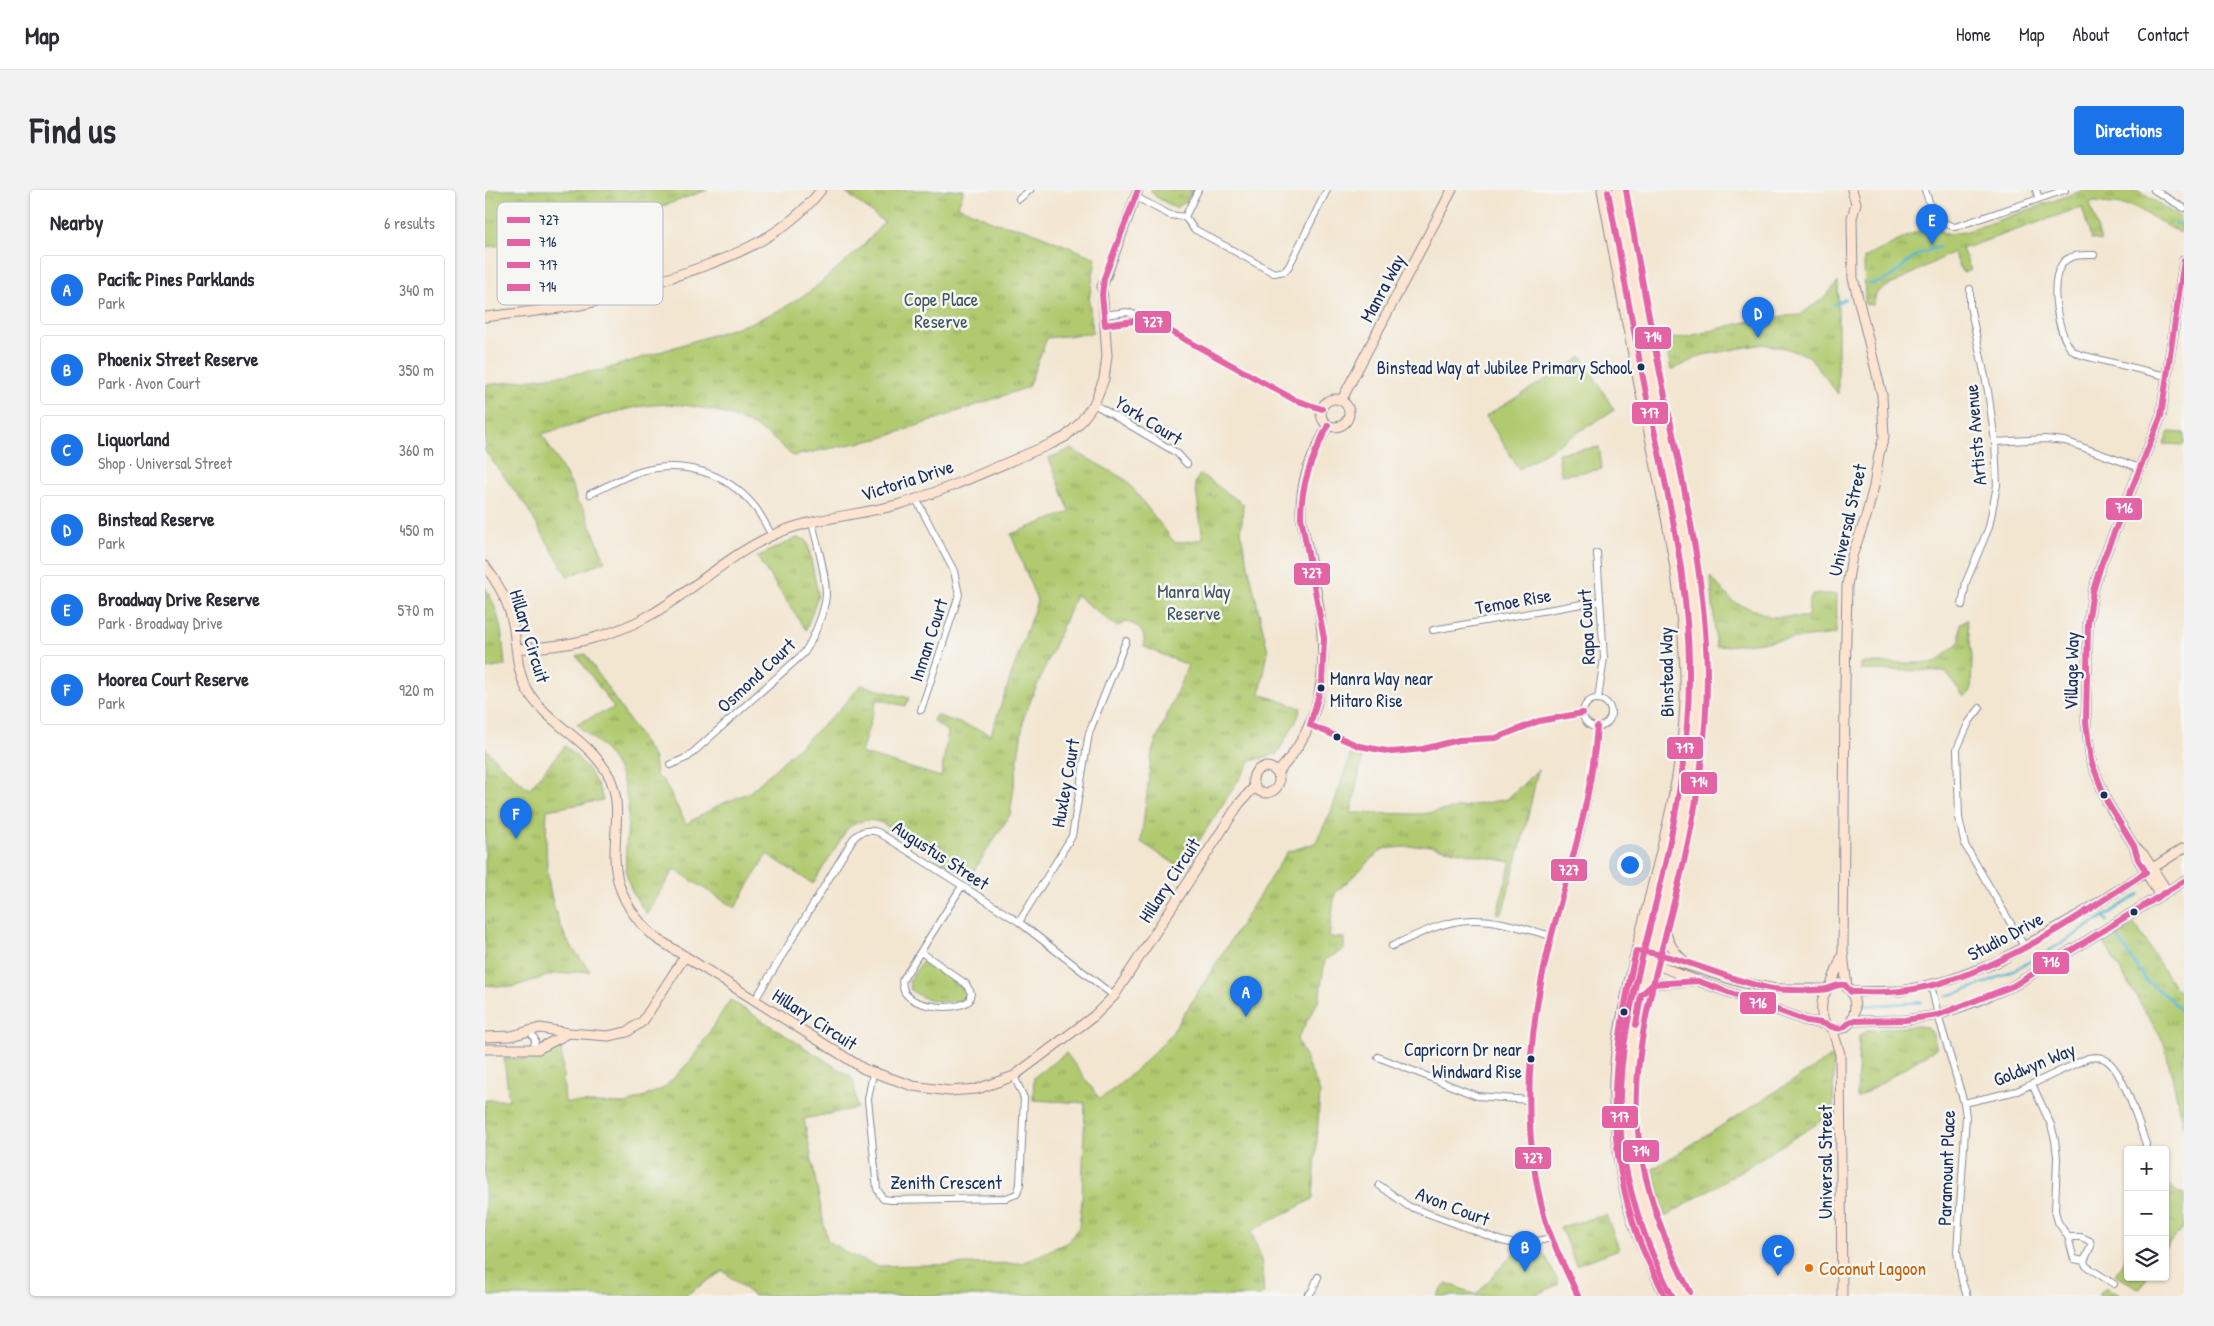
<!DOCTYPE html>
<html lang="en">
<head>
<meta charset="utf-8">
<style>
  :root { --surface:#fff; --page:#f2f2f3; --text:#2b2b33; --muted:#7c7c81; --line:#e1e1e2; --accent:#1a73e8 }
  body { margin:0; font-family:"Patrick Hand",sans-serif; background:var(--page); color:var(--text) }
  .controls { position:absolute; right:15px; bottom:15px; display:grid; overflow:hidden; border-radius:5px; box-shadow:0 1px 4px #0004 }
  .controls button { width:45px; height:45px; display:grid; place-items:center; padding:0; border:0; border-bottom:1px solid var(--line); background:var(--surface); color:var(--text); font:25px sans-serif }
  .you { position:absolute; left:1144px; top:674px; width:18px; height:18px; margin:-12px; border:4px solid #fff; border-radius:50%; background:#1a73e8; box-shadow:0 0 0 8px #1a73e833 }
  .badge { display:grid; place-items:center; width:32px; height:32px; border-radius:50%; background:var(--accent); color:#fff; font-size:16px; font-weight:700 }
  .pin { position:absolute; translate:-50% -41px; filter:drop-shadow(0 1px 2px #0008) }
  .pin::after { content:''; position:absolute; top:26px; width:18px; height:15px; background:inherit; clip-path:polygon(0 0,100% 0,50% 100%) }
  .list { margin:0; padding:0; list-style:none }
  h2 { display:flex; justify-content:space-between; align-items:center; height:65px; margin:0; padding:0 20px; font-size:21px }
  h2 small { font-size:16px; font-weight:400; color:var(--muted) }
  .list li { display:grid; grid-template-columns:32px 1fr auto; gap:15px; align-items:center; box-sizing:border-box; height:70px; margin:0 10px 10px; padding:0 10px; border:1px solid var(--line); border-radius:5px }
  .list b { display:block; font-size:19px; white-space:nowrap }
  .list p { margin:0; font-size:16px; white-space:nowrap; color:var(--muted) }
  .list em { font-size:16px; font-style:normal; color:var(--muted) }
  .icon { flex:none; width:28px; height:28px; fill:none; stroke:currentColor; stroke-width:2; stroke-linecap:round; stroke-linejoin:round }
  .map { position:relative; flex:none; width:1699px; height:1106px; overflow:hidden; border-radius:5px }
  header { display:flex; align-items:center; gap:30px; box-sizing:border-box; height:70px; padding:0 25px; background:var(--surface); border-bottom:1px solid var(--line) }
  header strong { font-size:24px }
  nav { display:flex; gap:28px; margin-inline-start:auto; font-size:18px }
  .intro { display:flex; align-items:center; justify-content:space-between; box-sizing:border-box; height:120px; padding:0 30px }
  h1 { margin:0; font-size:35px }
  .button { padding:12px 22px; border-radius:5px; background:var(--accent); color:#fff; font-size:18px; font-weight:700 }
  main { display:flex; gap:30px; padding:0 30px }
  aside { flex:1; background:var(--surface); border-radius:5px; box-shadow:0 1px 4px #0004 }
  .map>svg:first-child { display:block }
  .green { fill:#b1ca70; stroke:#667c67 }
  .park { fill:url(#park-tufts); stroke:#667c67 }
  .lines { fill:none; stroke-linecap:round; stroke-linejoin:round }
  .stream { stroke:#58b8d6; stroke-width:2.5 }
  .street-casing { stroke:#878a98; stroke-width:8 }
  .secondary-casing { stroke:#878a98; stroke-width:11 }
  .street { stroke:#fff; stroke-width:6 }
  .secondary { stroke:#fde4d1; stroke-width:9 }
  .bus-1-casing { stroke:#f6f6f2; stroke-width:10 }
  .bus-2-casing { stroke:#f6f6f2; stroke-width:10 }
  .bus-3-casing { stroke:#f6f6f2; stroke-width:10 }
  .bus-4-casing { stroke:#f6f6f2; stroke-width:10 }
  .bus-1 { stroke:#e463a4; stroke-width:6 }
  .bus-2 { stroke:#e463a4; stroke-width:6 }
  .bus-3 { stroke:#e463a4; stroke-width:6 }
  .bus-4 { stroke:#e463a4; stroke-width:6 }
  .bus-dot { fill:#1b2f5e; stroke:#f6f6f2; stroke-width:2 }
  .food-dot { fill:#e8710a; stroke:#f6f6f2; stroke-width:2 }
  .labels { text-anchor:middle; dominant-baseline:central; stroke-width:5; stroke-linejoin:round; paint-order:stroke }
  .bus-label { font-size:18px; fill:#1b2f5e; stroke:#f6f6f2; text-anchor:end }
  .street-label { font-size:19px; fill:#1b2f5e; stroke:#f6f6f2 }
  .park-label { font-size:19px; fill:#405662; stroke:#f6f6f2 }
  .food-label { font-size:19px; fill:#c56008; stroke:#f6f6f2; text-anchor:start }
  .key { fill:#f6f6f2; stroke:#b4bac6; stroke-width:1 }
  .key-label { font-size:14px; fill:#1b2f5e }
  .line-badge { stroke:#f6f6f2; stroke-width:2 }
  .badge-label { font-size:14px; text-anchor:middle; font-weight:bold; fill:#fff }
</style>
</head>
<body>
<header>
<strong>Map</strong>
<nav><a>Home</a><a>Map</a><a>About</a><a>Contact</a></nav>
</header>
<div class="intro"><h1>Find us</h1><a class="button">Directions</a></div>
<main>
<aside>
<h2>Nearby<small>6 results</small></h2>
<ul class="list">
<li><span class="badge">A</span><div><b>Pacific Pines Parklands</b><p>Park</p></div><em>340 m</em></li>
<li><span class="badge">B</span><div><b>Phoenix Street Reserve</b><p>Park · Avon Court</p></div><em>350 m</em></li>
<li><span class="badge">C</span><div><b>Liquorland</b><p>Shop · Universal Street</p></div><em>360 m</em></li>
<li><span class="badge">D</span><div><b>Binstead Reserve</b><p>Park</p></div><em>450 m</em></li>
<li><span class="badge">E</span><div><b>Broadway Drive Reserve</b><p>Park · Broadway Drive</p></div><em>570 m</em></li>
<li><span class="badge">F</span><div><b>Moorea Court Reserve</b><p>Park</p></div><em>920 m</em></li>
</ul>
</aside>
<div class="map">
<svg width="1699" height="1106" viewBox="0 0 1699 1106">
  <defs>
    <pattern id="park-tufts" width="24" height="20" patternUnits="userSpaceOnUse" patternTransform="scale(1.25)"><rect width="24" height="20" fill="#b1ca70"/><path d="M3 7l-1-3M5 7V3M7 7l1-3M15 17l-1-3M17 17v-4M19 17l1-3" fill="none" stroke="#8fa45f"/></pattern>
  </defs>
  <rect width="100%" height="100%" fill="#f6f6f2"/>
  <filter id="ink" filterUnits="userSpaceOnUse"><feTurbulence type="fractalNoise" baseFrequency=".02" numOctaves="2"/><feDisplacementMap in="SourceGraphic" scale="10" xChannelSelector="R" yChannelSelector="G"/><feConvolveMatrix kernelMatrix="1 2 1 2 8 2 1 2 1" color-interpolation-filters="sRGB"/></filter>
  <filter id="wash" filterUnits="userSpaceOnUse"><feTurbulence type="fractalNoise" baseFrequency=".0096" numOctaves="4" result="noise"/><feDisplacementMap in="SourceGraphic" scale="20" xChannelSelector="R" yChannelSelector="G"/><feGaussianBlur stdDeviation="1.12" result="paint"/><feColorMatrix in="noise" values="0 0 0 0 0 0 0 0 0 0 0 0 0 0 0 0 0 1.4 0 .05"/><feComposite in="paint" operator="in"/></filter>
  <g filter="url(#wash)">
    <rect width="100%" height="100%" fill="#f3e6d1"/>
    <path class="green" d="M1097,167L1129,220L1034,279L1001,226Z
      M1114,257L1117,279L1076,285L1073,263Z"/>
    <path class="park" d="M0,0H222L94,46L0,57Z
      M357,0H479L473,16L511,33L540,39L611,68L604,110L608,143L562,148L543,197L397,248L308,266C299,259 291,250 282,244C246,220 196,209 153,217C121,223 89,235 57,244L89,299L91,311L99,319L120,371L83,387L41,316L0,261V195L118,180L268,132L299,118L327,100L378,56L399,32Z
      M665,0H707L701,12L690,18L670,6Z
      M1599,0H1652L1695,27L1697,38L1695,43L1648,16L1608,12L1605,14L1616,51L1606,49L1597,17L1477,59L1486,80L1478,83L1468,62L1392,102L1388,115L1380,114L1379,68L1445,35L1459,44L1480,42Z
      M1353,92V204L1324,166L1303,159L1278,154L1218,165L1186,180L1180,150L1205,146L1276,128L1315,125L1340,107Z
      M1684,242L1699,243V255L1679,254Z
      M586,259L641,290L690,353L718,349L710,293L715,284L758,314L756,345L783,461L775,504L816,518L812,529L792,564L766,571L696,678L656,652L667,561L703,475L659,457C661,443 654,434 640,432L632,437L591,405L539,526L525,625L484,688L397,633C385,628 372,630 362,639L328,694L282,664L250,718L189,679L162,724C152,711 143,697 141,680C138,650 149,628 139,596C136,583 128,569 119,559C111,549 98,543 92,533L129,518L92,466L100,464L169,568L171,586L179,591L201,634L232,616L265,602L353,521L376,495L424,508L420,516L392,509L376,563L456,587L463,542L448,531L451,525L506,544L552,411L526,344L585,322L564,268Z
      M311,348L321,350L323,355L333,405L321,440L272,367Z
      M1226,387L1248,412L1287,427H1323L1324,414L1327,404H1352L1351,444L1231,457Z
      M0,397C15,421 18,448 20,476L0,479Z
      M1482,430L1487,466L1486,501L1479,507L1460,481L1376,480V473H1450L1475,451V433Z
      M80,556C98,572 111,586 118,610L62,620C60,666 60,703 80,746C86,758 97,770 105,781L69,784L27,797L0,795V558L18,577L44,599Z
      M866,564L877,568L866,623L938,624L1022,609L1053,580L1041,635L1017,724L1012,723L1026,672L940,655L898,659L850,703L844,747L859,748V759L840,770L834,810L812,849L835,902L828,1009L766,1041L776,1068L779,1103L776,1106H269L238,1081L199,1106H0V910H24L19,868C45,869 54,872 76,856L80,912L141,914L179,898L207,869L245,810L366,887L369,892L372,918L319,929L342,1050L364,1064L391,1076L537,1073L583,1052L594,1037L597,1010L600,913L548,910L549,887L581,863L615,909C642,890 665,868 687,843L802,662L830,653L846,622Z
      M1650,734L1688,795L1699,806V937L1679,853L1619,753Z
      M438,771L475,796L481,803L477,811C458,813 441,812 426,800L424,791Z
      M1431,836C1448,836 1447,843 1452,858L1372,908L1374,846L1383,840Z
      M1349,865L1348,924L1180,1027L1168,979Z
      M1680,990L1693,1003H1699V1037L1680,1058V1014L1682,1004L1680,1001Z
      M1121,1025L1134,1059L1091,1075L1075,1037Z
      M1052,1061L1060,1065L1074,1094L1048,1106H952L962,1093L991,1105L1028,1064Z
      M1643,1063V1087H1662L1655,1099L1630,1085Z
      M1621,1097L1636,1106H1613Z"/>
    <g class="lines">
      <path class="stream" d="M1690,33L1698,36
        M1384,94C1403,93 1414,80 1427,68C1434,62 1446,60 1454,57
        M1349,115L1360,109
        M1619,726L1622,731
        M1633,747L1660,790L1685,809L1699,824
        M1461,806C1532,787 1592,743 1654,704
        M1378,816L1437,812"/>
    </g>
  </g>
  <g filter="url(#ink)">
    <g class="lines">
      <defs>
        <path id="street" d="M1440,0C1447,20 1447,30 1470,37L1580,0
          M1551,0L1554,9
          M1669,0L1699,18
          M651,7L685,25L700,27L709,39L789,83L800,81L804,76L842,0
          M534,9L545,0
          M700,27L713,0
          M1609,65C1599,65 1584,64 1577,74C1564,92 1572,142 1586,159C1590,163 1595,165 1600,166L1681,186
          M619,125L642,122L663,129L810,210L837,219
          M620,135L662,129
          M609,214L692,263L702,274
          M1510,252L1560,249L1580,251L1655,278
          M105,304C121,297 138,287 154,282C196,269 241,282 269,316C276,324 281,336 287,345
          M431,309L469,381L474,405L436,520
          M1112,363L1119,468L1113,509
          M1477,415L1481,392L1504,337L1512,295L1510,252L1503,201L1485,116V99
          M948,440L1114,411
          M1098 523a14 14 0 1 1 28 0a14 14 0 1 1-28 0Z
          M1495,518L1484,532L1472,559L1474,628L1480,655L1539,756
          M825,535L874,556L907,562L938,559L974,550L1011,548L1054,531L1098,523
          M185,575L203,567L319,463C328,450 340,421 341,405C341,382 332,355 327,332
          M534,732L587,646L604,543L641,451
          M907,756C934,744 961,729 991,730C1016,730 1042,740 1067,746
          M436,762L481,794L486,803L484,811C469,821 432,818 420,803C418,800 418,795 417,791L477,696
          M1446,795L1453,825L1479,913L1481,926L1472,1062L1477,1091L1482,1106
          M270,810L368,649C375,641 382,639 393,642L534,732L629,806
          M45,840L50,850L49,859
          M893,867L992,906L1044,910
          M388,883L383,909L392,999L398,1009L406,1010L521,1008L532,1004L535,994L539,908L529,886
          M1547,894L1566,935L1570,950L1572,967L1570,1021L1573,1032L1583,1047L1589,1069L1599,1071L1606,1056L1605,1051L1596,1047H1583
          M1479,913L1532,901L1603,868C1609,867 1616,866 1621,870C1638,880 1654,935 1661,954L1660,960
          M894,995L923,1016L1017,1051L1035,1055L1066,1048
          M1599,1071L1601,1076L1629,1094
          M822,1106L827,1101L833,1087
          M1093,1106C1082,1080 1068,1057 1060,1029C1034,938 1043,835 1067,744C1086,676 1109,608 1112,537"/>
        <path id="secondary" d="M1117,0C1131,74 1144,149 1160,223C1179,318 1202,412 1200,509C1197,608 1164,697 1144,792C1136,830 1127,870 1129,910C1130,956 1137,1006 1154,1049C1162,1068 1171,1087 1180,1106
          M1132,0C1146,78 1160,156 1177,234C1194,317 1214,401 1213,486C1213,561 1200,633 1182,705C1165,771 1145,837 1143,905C1141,973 1165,1047 1197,1106
          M0,127C32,123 64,120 95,115C121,110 147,100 172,92C233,72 295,53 336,0
          M836 223a14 14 0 1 1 28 0a14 14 0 1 1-28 0Z
          M856,211L967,0
          M0,376C13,393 24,413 28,434C32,456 31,480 42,500C63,535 107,551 125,588C136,613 130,637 130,663C129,698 144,725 171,748L379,879L428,896L464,901L492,899L529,886L609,826L629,806L754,614L770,596
          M31,459C81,457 126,448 169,423C209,399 243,366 286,346C326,327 373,326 415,314C466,299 517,274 566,254L580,247L594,234L609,214L619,189L622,166L617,97L653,0
          M768 590a13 13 0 1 1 26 0a13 13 0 1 1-26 0Z
          M792,583C864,508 834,417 816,327C815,287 826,269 843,235
          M1649,656L1658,664L1682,701
          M1675,706L1653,669L1649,656L1622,612L1606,571L1601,532L1603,433L1608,401L1616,375L1676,226L1699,70
          M1180,726C1179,745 1184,757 1199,771
          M1151,761L1164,771L1194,784L1322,831L1341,834
          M1162,762L1255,792L1290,799H1341
          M1348,794C1375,789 1377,838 1353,839C1331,841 1333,802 1348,794Z
          M1346,795L1358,763
          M1362,797L1358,763L1360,495L1362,396L1367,366L1381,327L1389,296L1394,264L1399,247L1397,205L1368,88L1367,28L1371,13L1367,0
          M1366,802L1416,801L1465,790L1513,772L1602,720L1699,658
          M1156,805L1168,794L1208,791
          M1366,831L1420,830L1453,825L1492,811L1528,796L1699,691
          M1347,838L1355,864L1357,1106
          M0,847L26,846L55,838L84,843L123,846L142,842L158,831L200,766
          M0,859H53L84,843"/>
      </defs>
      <use href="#street" class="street-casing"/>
      <use href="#secondary" class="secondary-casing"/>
      <use href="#street" class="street"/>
      <use href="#secondary" class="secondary"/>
      <defs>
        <path id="bus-1" d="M653,0L619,88L617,105L620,135L663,129L810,210L837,219
          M825,535L837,494L839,448L816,327C816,292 828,266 843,235
          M825,535L874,556L907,562L938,559L974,550L1011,548L1054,531L1098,523
          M1093,1106C1082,1081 1068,1056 1060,1029C1034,936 1043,837 1067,744C1085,675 1107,609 1112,537"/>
        <path id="bus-2" d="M1151,835L1156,805L1168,794L1213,791L1322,831C1328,832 1334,832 1339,834C1353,838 1354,843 1366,831L1420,830L1453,825L1528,796L1699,691
          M1180,1106C1171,1086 1160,1067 1153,1047C1117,948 1128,861 1151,761C1195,764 1242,791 1288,799C1298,800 1333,801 1342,799C1349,797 1352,794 1360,795L1366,802C1382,802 1399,803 1416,801C1503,791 1589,729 1661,682L1653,669L1649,656L1622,612L1606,571L1601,532L1603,433L1608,401L1616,375L1676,226L1699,70"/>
        <path id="bus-3" d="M1123,2C1136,70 1148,139 1162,208C1182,300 1205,393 1204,487C1204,559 1191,630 1174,700C1156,775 1132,850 1135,928C1137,990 1159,1051 1187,1106"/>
        <path id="bus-4" d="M1141,0C1153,69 1165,137 1180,206C1199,298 1221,390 1222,485C1222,560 1209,635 1190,708C1172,780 1148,855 1152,930C1156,991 1177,1048 1205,1102"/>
      </defs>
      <use href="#bus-1" class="bus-1-casing"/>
      <use href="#bus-2" class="bus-2-casing"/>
      <use href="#bus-3" class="bus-3-casing"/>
      <use href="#bus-4" class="bus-4-casing"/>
      <use href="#bus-1" class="bus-1"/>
      <use href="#bus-2" class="bus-2"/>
      <use href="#bus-3" class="bus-3"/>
      <use href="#bus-4" class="bus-4"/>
    </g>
  </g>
  <g class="bus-dot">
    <circle cx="1156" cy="177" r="4.5"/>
    <circle cx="836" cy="498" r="4.5"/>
    <circle cx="852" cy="547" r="4.5"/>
    <circle cx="1619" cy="605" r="4.5"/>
    <circle cx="1649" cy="722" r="4.5"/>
    <circle cx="1139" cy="822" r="4.5"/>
    <circle cx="1046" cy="869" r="4.5"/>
  </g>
  <circle class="food-dot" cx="1324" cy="1078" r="5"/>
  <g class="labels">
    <g class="bus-label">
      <text x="1147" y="177">Binstead Way at Jubilee Primary School</text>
      <text x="845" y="488" text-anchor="start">Manra Way near<tspan x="845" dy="22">Mitaro Rise</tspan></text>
      <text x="1037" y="859">Capricorn Dr near<tspan x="1037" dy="22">Windward Rise</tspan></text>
    </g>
    <g class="street-label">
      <text transform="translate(897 98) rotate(-62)">Manra Way</text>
      <text transform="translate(664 230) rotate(32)">York Court</text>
      <text transform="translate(1490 245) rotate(-95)">Artists Avenue</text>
      <text transform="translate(422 290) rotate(-18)">Victoria Drive</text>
      <text transform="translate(1362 330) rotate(-77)">Universal Street</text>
      <text transform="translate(1028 411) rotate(-10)">Temoe Rise</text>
      <text transform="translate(1101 437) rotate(-93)">Rapa Court</text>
      <text transform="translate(45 446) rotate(73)">Hillary Circuit</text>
      <text transform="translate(443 450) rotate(-72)">Inman Court</text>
      <text transform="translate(1586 481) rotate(-89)">Village Way</text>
      <text transform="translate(1181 482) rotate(-91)">Binstead Way</text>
      <text transform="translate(271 485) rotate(-43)">Osmond Court</text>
      <text transform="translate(580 593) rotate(-80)">Huxley Court</text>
      <text transform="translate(456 665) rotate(33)">Augustus Street</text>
      <text transform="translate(684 690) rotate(-57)">Hillary Circuit</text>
      <text transform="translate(1520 746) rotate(-28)">Studio Drive</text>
      <text transform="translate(330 829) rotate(33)">Hillary Circuit</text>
      <text transform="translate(1549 874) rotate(-22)">Goldwyn Way</text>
      <text transform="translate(1340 972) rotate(-90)">Universal Street</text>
      <text transform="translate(1461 978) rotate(-88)">Paramount Place</text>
      <text x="461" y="992">Zenith Crescent</text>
      <text transform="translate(968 1016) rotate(21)">Avon Court</text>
    </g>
    <g class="park-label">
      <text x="456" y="109">Cope Place<tspan x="456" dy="22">Reserve</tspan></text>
      <text x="709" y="401">Manra Way<tspan x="709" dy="22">Reserve</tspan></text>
    </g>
    <g class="food-label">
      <text x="1334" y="1078">Coconut Lagoon</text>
    </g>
  </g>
  <rect x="12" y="12" width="166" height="103" rx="8" class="key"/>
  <rect x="22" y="27" width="23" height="6" fill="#e463a4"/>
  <rect x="22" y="49" width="23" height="7" fill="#e463a4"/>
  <rect x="22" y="72" width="23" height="6" fill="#e463a4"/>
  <rect x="22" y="94" width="23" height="7" fill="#e463a4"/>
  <g class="key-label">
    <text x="54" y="35">727</text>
    <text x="54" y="57">716</text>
    <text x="54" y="80">717</text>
    <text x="54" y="102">714</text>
  </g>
  <g class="line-badge">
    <rect x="649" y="120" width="38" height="24" rx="5" fill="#e463a4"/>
    <rect x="1149" y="136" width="38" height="24" rx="5" fill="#e463a4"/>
    <rect x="1146" y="211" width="38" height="24" rx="5" fill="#e463a4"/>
    <rect x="1620" y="307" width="38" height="24" rx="5" fill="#e463a4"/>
    <rect x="808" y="372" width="38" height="24" rx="5" fill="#e463a4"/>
    <rect x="1181" y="546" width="38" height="24" rx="5" fill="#e463a4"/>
    <rect x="1195" y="581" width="38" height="24" rx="5" fill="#e463a4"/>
    <rect x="1065" y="668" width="38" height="24" rx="5" fill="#e463a4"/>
    <rect x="1547" y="761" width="38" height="24" rx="5" fill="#e463a4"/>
    <rect x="1254" y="801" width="38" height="24" rx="5" fill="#e463a4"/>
    <rect x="1116" y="915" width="38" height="24" rx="5" fill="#e463a4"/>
    <rect x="1137" y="949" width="38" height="24" rx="5" fill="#e463a4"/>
    <rect x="1029" y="956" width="38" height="24" rx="5" fill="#e463a4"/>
  </g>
  <g class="badge-label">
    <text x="668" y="137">727</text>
    <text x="1168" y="152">714</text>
    <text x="1165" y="228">717</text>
    <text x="1639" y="323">716</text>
    <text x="827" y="388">727</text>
    <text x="1200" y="563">717</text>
    <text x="1214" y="597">714</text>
    <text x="1084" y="685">727</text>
    <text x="1566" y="777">716</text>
    <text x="1273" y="818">716</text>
    <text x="1135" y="932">717</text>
    <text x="1156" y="966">714</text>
    <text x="1048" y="973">727</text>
  </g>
</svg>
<div class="controls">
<button>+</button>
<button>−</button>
<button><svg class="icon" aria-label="layers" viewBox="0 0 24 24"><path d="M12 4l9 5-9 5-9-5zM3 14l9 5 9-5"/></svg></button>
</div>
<div class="you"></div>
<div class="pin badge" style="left:761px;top:827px">A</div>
<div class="pin badge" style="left:1040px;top:1082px">B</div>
<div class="pin badge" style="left:1293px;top:1086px">C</div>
<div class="pin badge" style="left:1273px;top:148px">D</div>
<div class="pin badge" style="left:1447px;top:55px">E</div>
<div class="pin badge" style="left:31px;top:649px">F</div>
</div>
</main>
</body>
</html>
